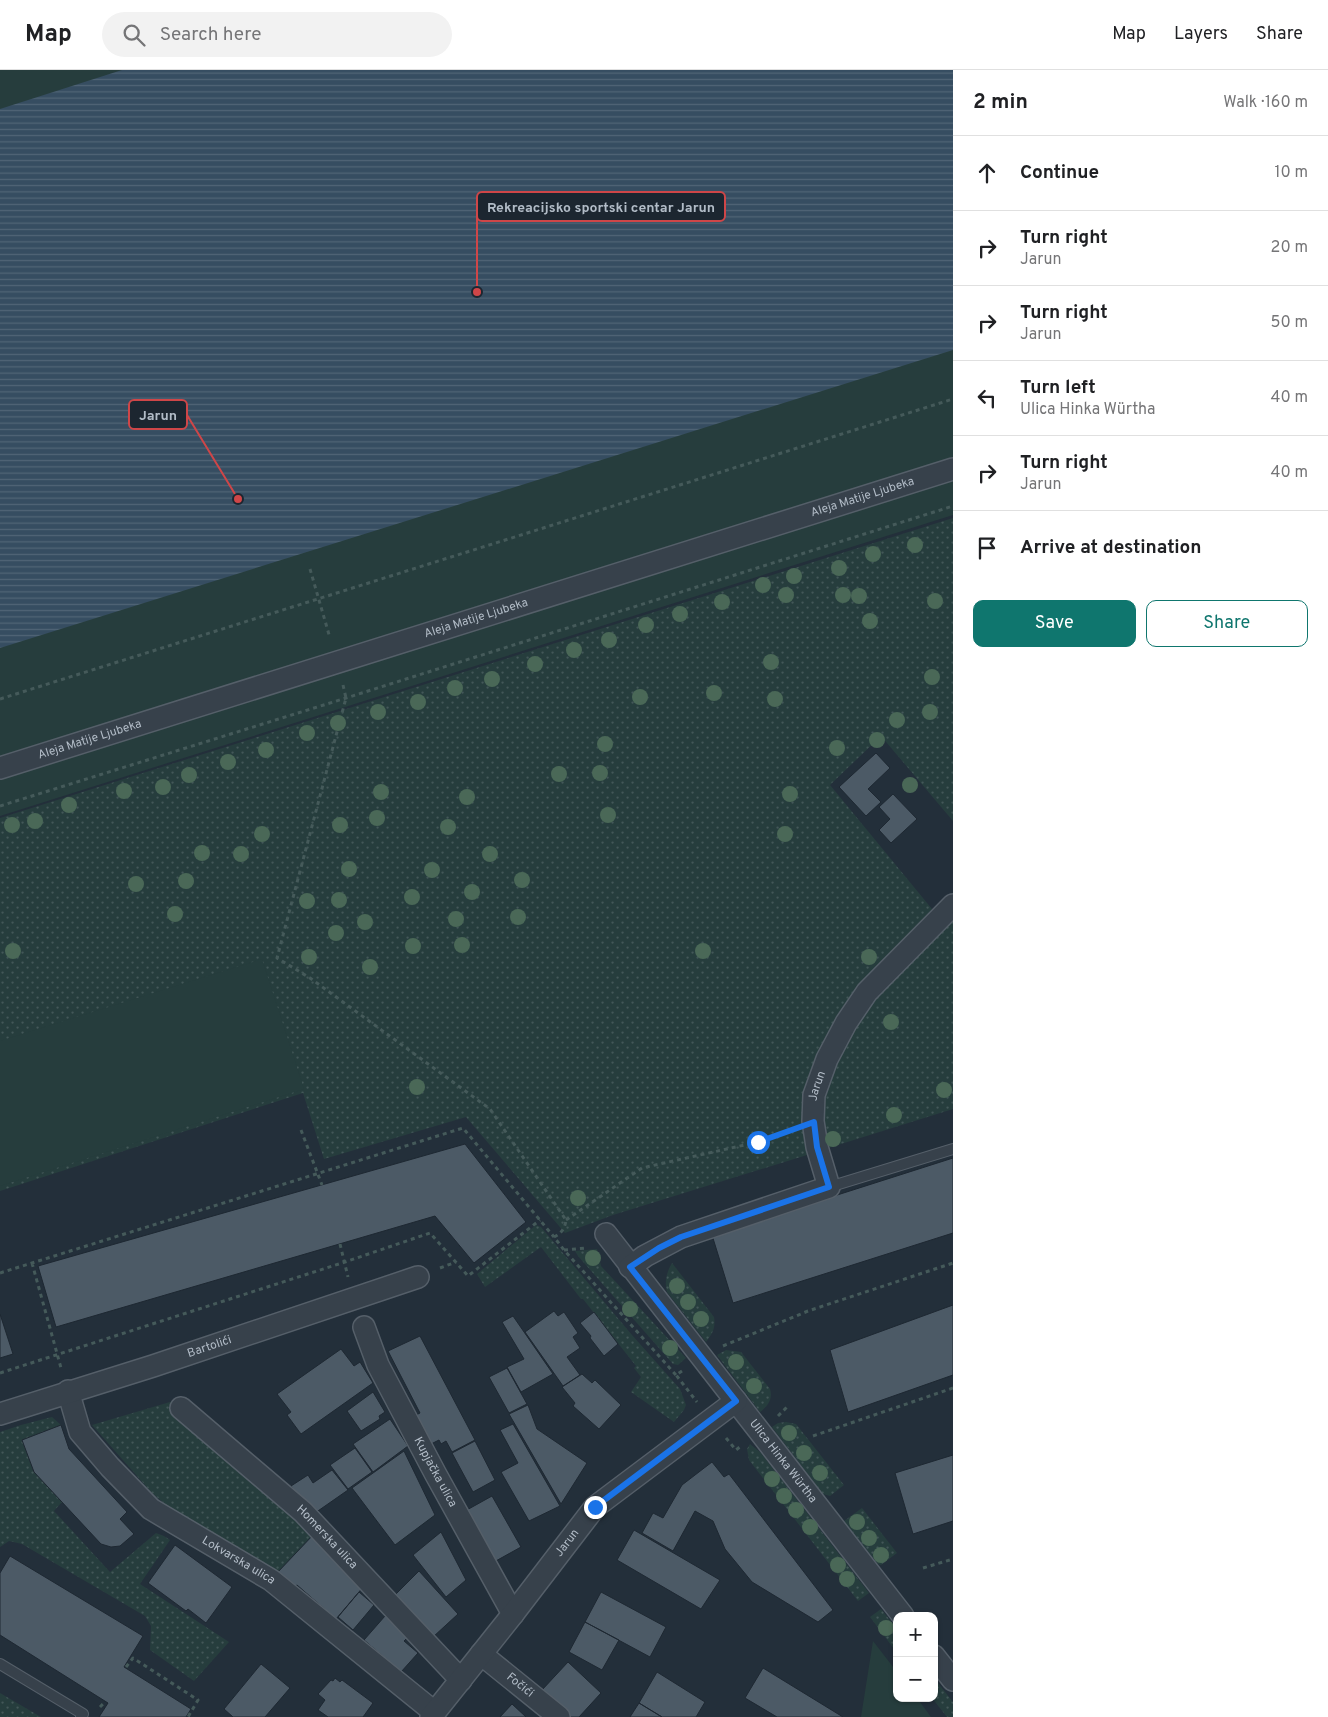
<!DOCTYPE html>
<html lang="en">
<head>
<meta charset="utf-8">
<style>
  :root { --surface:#fff; --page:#f2f2f2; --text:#202124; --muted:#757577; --line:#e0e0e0; --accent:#0f766e }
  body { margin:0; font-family:Overpass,sans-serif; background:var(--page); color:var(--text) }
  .controls { position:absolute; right:15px; bottom:15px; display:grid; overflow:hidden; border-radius:10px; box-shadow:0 1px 4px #0004 }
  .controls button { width:45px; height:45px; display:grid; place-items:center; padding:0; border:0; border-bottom:1px solid var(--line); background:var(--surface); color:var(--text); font:25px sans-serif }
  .stop { position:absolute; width:15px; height:15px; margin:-11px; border:4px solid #1a73e8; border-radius:50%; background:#fff }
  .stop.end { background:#1a73e8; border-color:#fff; box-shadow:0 1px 5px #0008 }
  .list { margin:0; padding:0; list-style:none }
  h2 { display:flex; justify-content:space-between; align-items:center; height:65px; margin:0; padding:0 20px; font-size:21px }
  h2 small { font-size:16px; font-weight:400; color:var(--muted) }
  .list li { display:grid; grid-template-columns:32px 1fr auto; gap:15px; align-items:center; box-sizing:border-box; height:75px; padding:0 20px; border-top:1px solid var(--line) }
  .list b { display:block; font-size:19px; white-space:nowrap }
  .list p { margin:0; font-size:16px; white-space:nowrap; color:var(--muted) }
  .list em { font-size:16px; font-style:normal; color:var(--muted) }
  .actions { display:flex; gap:10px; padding:15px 20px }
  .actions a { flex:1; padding:11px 0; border:1px solid var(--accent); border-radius:10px; text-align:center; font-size:18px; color:var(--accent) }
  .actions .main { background:var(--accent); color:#fff }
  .icon { flex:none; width:28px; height:28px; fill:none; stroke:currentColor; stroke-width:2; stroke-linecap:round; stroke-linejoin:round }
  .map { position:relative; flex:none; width:953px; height:1647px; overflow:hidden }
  header { display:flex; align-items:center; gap:30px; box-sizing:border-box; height:70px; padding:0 25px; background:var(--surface); border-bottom:1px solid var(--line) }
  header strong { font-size:24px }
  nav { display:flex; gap:28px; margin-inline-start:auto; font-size:18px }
  .search { width:350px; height:45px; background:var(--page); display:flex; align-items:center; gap:12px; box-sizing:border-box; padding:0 18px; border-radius:28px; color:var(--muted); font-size:19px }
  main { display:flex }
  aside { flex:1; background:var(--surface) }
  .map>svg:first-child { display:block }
  .grass { fill:url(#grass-dots) }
  .green { fill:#263d3d }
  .water { fill:url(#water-rules) }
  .building { fill:#4c5a66; stroke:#1e2832 }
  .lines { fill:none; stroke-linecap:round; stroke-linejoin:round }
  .lane-casing { stroke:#555f69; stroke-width:12 }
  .street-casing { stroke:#555f69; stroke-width:24 }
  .path { stroke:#455a5a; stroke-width:3; stroke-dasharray:4 4; stroke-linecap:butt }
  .lane { stroke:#37414b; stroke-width:10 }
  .street { stroke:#37414b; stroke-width:21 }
  .tree { fill:#4a6857 }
  .route { stroke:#1a73e8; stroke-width:6 }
  .labels { text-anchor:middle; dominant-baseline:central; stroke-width:4; stroke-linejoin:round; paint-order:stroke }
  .street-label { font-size:12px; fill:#b2bcc7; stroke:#1c2630 }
  .leader { fill:none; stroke:#cf4648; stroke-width:2 }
  .callout-dot { fill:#cf4648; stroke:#1c2630; stroke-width:2 }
  .callout { fill:#1c2630; stroke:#cf4648; stroke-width:2 }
  .callout-label { font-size:14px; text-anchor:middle; font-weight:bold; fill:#b2bcc7 }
</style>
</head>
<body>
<header>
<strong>Map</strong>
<div class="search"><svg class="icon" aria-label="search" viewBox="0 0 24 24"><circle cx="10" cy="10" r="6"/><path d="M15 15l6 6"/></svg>Search here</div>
<nav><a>Map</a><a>Layers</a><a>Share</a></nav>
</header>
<main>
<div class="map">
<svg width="953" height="1647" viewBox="0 0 953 1647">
  <defs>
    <pattern id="grass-dots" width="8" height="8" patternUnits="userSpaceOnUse" patternTransform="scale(1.25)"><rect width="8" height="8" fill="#263d3d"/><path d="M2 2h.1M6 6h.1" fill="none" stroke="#435758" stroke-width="1.8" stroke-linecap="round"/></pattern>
    <pattern id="water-rules" width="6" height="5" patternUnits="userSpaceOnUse" patternTransform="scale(1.25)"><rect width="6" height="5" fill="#364d61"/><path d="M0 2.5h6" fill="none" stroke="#516576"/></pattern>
  </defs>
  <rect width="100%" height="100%" fill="#232f3a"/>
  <path class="grass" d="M953,448V751L881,666L830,715L932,839L862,917L804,1046L807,1085L613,1145L565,1163L466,1047L324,1089L303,1023L0,1121V748Z
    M953,847V1039L825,1079L823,1060V1035L826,1022L834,995L866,938Z
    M536,1155L541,1157L632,1265L680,1319L686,1335L684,1340L674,1352L631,1322L641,1307L634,1298L636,1296L583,1229H581L541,1177L485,1217L477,1204Z
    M597,1179L601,1196L686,1288L678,1295L673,1294L578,1186L575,1181Z
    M672,1193L714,1247C716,1258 712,1264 706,1272L667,1222C664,1212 667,1201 672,1193Z
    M726,1280L741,1282L770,1319C773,1329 768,1336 760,1342L717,1285Z
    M187,1327L175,1344L314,1464L277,1503L184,1450L152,1423L92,1355Z
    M52,1347L61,1355L22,1370L34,1402L62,1432L54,1441L110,1502L156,1463L164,1466L170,1470L140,1514L229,1572L194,1611L150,1580L151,1556L145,1546L22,1474L9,1471L0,1477V1362L21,1355Z
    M786,1352L796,1354L844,1415L830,1426L823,1424L772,1357L778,1353Z
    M750,1374L760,1382L869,1523L858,1531L749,1390L747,1379Z
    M862,1438L897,1483L881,1495L878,1494L844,1451Z
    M881,1539L897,1559V1583L870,1547Z
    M934,1608L953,1632V1647H947L932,1628H934Z
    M0,1623L41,1647H0Z"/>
  <path class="green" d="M0,0H953V445L0,746Z
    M262,889L304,1019L0,1116V971Z
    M873,1571L897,1602V1628H917L931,1647H861Z"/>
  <path class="water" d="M122,0H953V280L0,578V39Z"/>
  <path class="building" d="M876,683L890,698L868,719L881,732L866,746L839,717Z
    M893,724L917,749L891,773L879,760L890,749L879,737Z
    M465,1074L526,1152L474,1193L435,1146L56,1257L38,1196Z
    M953,1088V1163L733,1233L712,1165Z
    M953,1235V1305L848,1342L830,1280Z
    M554,1241L558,1246L564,1242L578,1263L573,1267L580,1278L567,1287L580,1305L563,1316L525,1262Z
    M594,1242L618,1274L604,1286L590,1268L591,1266L580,1253Z
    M0,1244L13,1284L0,1288Z
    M513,1246L553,1304L521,1322L507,1297L524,1289L502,1252Z
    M420,1266L475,1370L452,1382L446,1371L441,1374L439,1370L431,1374L416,1345L420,1343L388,1281Z
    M341,1279L354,1296L360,1292L373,1313L301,1364L287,1345L291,1342L277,1324Z
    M507,1298L527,1334L509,1343L489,1307Z
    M582,1304L592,1313L595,1310L621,1335L599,1359L573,1336L575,1333L562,1317Z
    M373,1322L385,1342L379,1346L380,1349L361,1361L347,1341Z
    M528,1335L537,1359L587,1393L561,1434L509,1344Z
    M390,1349L408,1376L373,1402L353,1374Z
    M513,1354L560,1436L529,1451L501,1402L518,1393L500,1360Z
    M61,1355L69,1379L127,1442L120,1449L134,1464L120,1476L111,1477L101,1474L34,1402L22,1370Z
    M475,1371L495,1410L473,1422L452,1383Z
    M355,1378L372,1402L348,1419L330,1395Z
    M404,1381L435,1445L395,1475L352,1418Z
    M953,1385V1451L913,1464L895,1403Z
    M712,1392L724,1407L729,1404L833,1540L818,1552L752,1512L725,1479L713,1451L695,1441L673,1481L642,1463L653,1443L663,1448L682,1415Z
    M332,1400L348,1420L315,1443L302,1426L299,1428L291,1416L308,1405L313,1413Z
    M492,1426L521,1477L494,1492L465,1441Z
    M634,1460L720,1510L701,1539L617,1490Z
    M441,1462L466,1510L446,1527L413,1485Z
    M314,1464L364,1516L336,1549L297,1515L294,1517L277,1503Z
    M175,1475L232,1517L206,1553L188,1539L186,1541L148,1513Z
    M10,1486L143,1566L124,1597L191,1639L186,1647H99L108,1633L0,1565V1503Z
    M419,1501L458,1544L433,1567L394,1526Z
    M359,1522L374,1535L353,1560L338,1547Z
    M601,1522L666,1557L650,1587L585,1552Z
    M385,1546L409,1566L404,1571L418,1583L401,1602L364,1570Z
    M585,1552L619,1570L602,1600L569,1582Z
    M568,1592L601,1623L579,1647H571L542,1620Z
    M261,1594L290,1618L265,1647H233L224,1639Z
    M763,1598L843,1647H777L745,1628Z
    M657,1602L705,1632L696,1647H662L639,1633Z
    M335,1608L340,1612L342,1610L373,1633L363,1647H328L318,1640L325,1630L318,1624L331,1610L333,1611Z
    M639,1633L662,1647H630Z
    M512,1634L526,1647H500Z"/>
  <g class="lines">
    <defs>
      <path id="lane" d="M829,1117L953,1079
        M0,1594L83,1644L81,1647"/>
      <g id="street">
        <path id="s1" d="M0,698L953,399"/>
        <path id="s2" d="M606,1164L903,1546"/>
        <path id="s3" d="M630,1197L645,1186L681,1167L829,1117L817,1077L813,1051L814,1025L827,989L846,953L867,922L953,835"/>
        <path id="s4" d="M364,1257L378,1295L435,1403L513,1544"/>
        <path id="s5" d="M68,1321L80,1362L110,1397L151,1439L271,1510L434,1642"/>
        <path id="s6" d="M181,1338L303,1442L461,1610"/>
        <path id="s7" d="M0,1344L153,1296L418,1207"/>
        <path id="s8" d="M481,1584L559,1647"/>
        <path d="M934,1586L953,1610"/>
        <path id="s9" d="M431,1647L513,1544L595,1437L736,1331"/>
      </g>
    </defs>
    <use href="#lane" class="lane-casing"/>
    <use href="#street" class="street-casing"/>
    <path class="path" d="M310,499L330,568
      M343,615L346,628L277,888L310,908L490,1039L566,1150C565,1158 562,1163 554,1167L564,1180L676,1305
      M0,629L953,329
      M0,736L346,628L953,436
      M301,1060L322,1115
      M566,1150L642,1098L758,1072L789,1061
      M340,1174L348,1207
      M564,1180L586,1178
      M32,1193L61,1298
      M440,1198L456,1192
      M0,1203L463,1058L554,1167
      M723,1276L808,1241L953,1193
      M682,1301L676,1305L697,1332
      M0,1303L345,1192L430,1163L468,1206L540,1150
      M778,1346L788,1336
      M813,1366L953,1318
      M726,1368L736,1380L741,1376
      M923,1498L953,1489
      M126,1597L133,1588L198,1630L188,1647
      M100,1637L105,1632"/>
    <use href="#lane" class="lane"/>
    <use href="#street" class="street"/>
  </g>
  <g class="tree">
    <circle cx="915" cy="475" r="8"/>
    <circle cx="873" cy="484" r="8"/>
    <circle cx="839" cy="498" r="8"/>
    <circle cx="794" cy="506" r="8"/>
    <circle cx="763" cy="515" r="8"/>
    <circle cx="786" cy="525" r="8"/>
    <circle cx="843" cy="525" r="8"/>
    <circle cx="859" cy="526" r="8"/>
    <circle cx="935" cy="531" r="8"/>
    <circle cx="722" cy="532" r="8"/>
    <circle cx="680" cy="544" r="8"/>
    <circle cx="870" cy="551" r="8"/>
    <circle cx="646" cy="555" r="8"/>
    <circle cx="609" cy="570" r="8"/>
    <circle cx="574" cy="580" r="8"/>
    <circle cx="771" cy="592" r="8"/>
    <circle cx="535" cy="594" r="8"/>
    <circle cx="932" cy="607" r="8"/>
    <circle cx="492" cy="609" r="8"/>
    <circle cx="455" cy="618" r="8"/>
    <circle cx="714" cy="623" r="8"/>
    <circle cx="640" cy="627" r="8"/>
    <circle cx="775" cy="629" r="8"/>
    <circle cx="418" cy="632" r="8"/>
    <circle cx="378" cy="642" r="8"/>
    <circle cx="930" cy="642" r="8"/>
    <circle cx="897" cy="650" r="8"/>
    <circle cx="338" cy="653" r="8"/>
    <circle cx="307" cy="663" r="8"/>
    <circle cx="877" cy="670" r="8"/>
    <circle cx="605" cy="674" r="8"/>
    <circle cx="837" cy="678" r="8"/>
    <circle cx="266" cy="680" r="8"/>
    <circle cx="228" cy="692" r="8"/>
    <circle cx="600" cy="703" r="8"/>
    <circle cx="559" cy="704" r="8"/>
    <circle cx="189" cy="705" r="8"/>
    <circle cx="910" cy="715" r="8"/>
    <circle cx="163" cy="717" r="8"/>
    <circle cx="124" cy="721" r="8"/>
    <circle cx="381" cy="722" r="8"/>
    <circle cx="790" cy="724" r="8"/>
    <circle cx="467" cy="727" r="8"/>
    <circle cx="69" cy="735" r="8"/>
    <circle cx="608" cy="745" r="8"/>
    <circle cx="377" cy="748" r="8"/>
    <circle cx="35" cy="751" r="8"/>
    <circle cx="12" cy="755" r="8"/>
    <circle cx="340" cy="755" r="8"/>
    <circle cx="448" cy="757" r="8"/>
    <circle cx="262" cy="764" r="8"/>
    <circle cx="785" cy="764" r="8"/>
    <circle cx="202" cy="783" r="8"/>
    <circle cx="241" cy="784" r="8"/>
    <circle cx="490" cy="784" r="8"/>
    <circle cx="349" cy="799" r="8"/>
    <circle cx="432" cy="800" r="8"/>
    <circle cx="522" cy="810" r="8"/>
    <circle cx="186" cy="811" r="8"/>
    <circle cx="136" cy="814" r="8"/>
    <circle cx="472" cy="822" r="8"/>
    <circle cx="412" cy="827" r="8"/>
    <circle cx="339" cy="830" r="8"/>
    <circle cx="307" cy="831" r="8"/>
    <circle cx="175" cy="844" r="8"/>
    <circle cx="518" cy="847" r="8"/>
    <circle cx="456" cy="849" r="8"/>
    <circle cx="365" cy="852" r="8"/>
    <circle cx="336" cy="863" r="8"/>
    <circle cx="462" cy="875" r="8"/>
    <circle cx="413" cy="876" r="8"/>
    <circle cx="13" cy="881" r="8"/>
    <circle cx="703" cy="881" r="8"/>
    <circle cx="309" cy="887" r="8"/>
    <circle cx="869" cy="887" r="8"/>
    <circle cx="370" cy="897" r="8"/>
    <circle cx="891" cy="952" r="8"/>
    <circle cx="417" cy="1017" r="8"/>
    <circle cx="944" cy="1020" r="8"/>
    <circle cx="894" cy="1045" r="8"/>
    <circle cx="833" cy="1069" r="8"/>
    <circle cx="578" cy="1128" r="8"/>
    <circle cx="593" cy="1188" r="8"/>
    <circle cx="677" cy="1216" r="8"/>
    <circle cx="688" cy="1232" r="8"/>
    <circle cx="630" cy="1239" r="8"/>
    <circle cx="701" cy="1249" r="8"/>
    <circle cx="670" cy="1278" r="8"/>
    <circle cx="736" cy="1292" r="8"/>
    <circle cx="754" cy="1316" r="8"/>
    <circle cx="789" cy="1363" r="8"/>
    <circle cx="804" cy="1383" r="8"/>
    <circle cx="820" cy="1403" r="8"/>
    <circle cx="772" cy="1409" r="8"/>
    <circle cx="784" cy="1426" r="8"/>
    <circle cx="796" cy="1440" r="8"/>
    <circle cx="857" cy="1452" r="8"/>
    <circle cx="810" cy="1457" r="8"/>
    <circle cx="869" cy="1468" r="8"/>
    <circle cx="881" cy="1485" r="8"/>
    <circle cx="838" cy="1495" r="8"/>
    <circle cx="847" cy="1509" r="8"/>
    <circle cx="886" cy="1558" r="8"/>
  </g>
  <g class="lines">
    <path class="route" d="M595,1437L736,1331L630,1197L659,1178L681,1167L829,1117L817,1077L814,1052L758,1072"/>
  </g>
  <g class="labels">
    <g class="street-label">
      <text stroke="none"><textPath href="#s1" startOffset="904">Aleja Matije Ljubeka</textPath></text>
      <text stroke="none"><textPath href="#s1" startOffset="499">Aleja Matije Ljubeka</textPath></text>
      <text stroke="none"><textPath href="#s1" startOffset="94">Aleja Matije Ljubeka</textPath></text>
      <text stroke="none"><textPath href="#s3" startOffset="319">Jarun</textPath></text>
      <text stroke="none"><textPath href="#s7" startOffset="220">Bartolići</textPath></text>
      <text stroke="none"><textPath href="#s2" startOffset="288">Ulica Hinka Würtha</textPath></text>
      <text stroke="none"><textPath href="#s4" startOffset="162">Kupjačka ulica</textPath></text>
      <text stroke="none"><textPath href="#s6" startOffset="195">Homerska ulica</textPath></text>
      <text stroke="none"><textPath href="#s9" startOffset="221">Jarun</textPath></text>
      <text stroke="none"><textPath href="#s5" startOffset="249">Lokvarska ulica</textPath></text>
      <text stroke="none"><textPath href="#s8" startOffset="50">Fočići</textPath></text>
    </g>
  </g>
  <path class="leader" d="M477 222L477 137M238 429L187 345"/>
  <g class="callout-dot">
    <circle cx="477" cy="222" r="5"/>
    <circle cx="238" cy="429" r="5"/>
  </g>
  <g class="callout">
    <rect x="477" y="122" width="248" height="29" rx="5"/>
    <rect x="129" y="330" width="58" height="29" rx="5"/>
  </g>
  <g class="callout-label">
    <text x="601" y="142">Rekreacijsko sportski centar Jarun</text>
    <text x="158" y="350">Jarun</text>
  </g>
</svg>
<div class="controls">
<button>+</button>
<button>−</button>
</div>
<div class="stop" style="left:758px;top:1072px"></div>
<div class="stop end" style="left:595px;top:1437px"></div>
</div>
<aside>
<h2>2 min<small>Walk · 160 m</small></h2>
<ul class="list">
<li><svg class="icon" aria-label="ahead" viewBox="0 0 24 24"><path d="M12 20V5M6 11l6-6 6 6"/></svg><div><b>Continue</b></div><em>10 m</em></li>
<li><svg class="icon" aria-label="right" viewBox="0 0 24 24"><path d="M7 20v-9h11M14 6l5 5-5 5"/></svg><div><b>Turn right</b><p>Jarun</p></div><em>20 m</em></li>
<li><svg class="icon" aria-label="right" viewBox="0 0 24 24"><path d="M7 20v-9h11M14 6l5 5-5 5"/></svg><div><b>Turn right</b><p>Jarun</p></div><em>50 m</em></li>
<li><svg class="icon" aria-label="left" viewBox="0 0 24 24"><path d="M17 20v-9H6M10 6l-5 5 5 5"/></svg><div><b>Turn left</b><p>Ulica Hinka Würtha</p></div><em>40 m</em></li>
<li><svg class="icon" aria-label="right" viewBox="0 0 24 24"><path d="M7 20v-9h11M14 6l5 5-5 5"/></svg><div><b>Turn right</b><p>Jarun</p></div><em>40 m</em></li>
<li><svg class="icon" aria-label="arrive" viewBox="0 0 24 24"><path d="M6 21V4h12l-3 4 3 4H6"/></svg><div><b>Arrive at destination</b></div></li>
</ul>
<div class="actions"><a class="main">Save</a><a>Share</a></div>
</aside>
</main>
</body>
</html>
